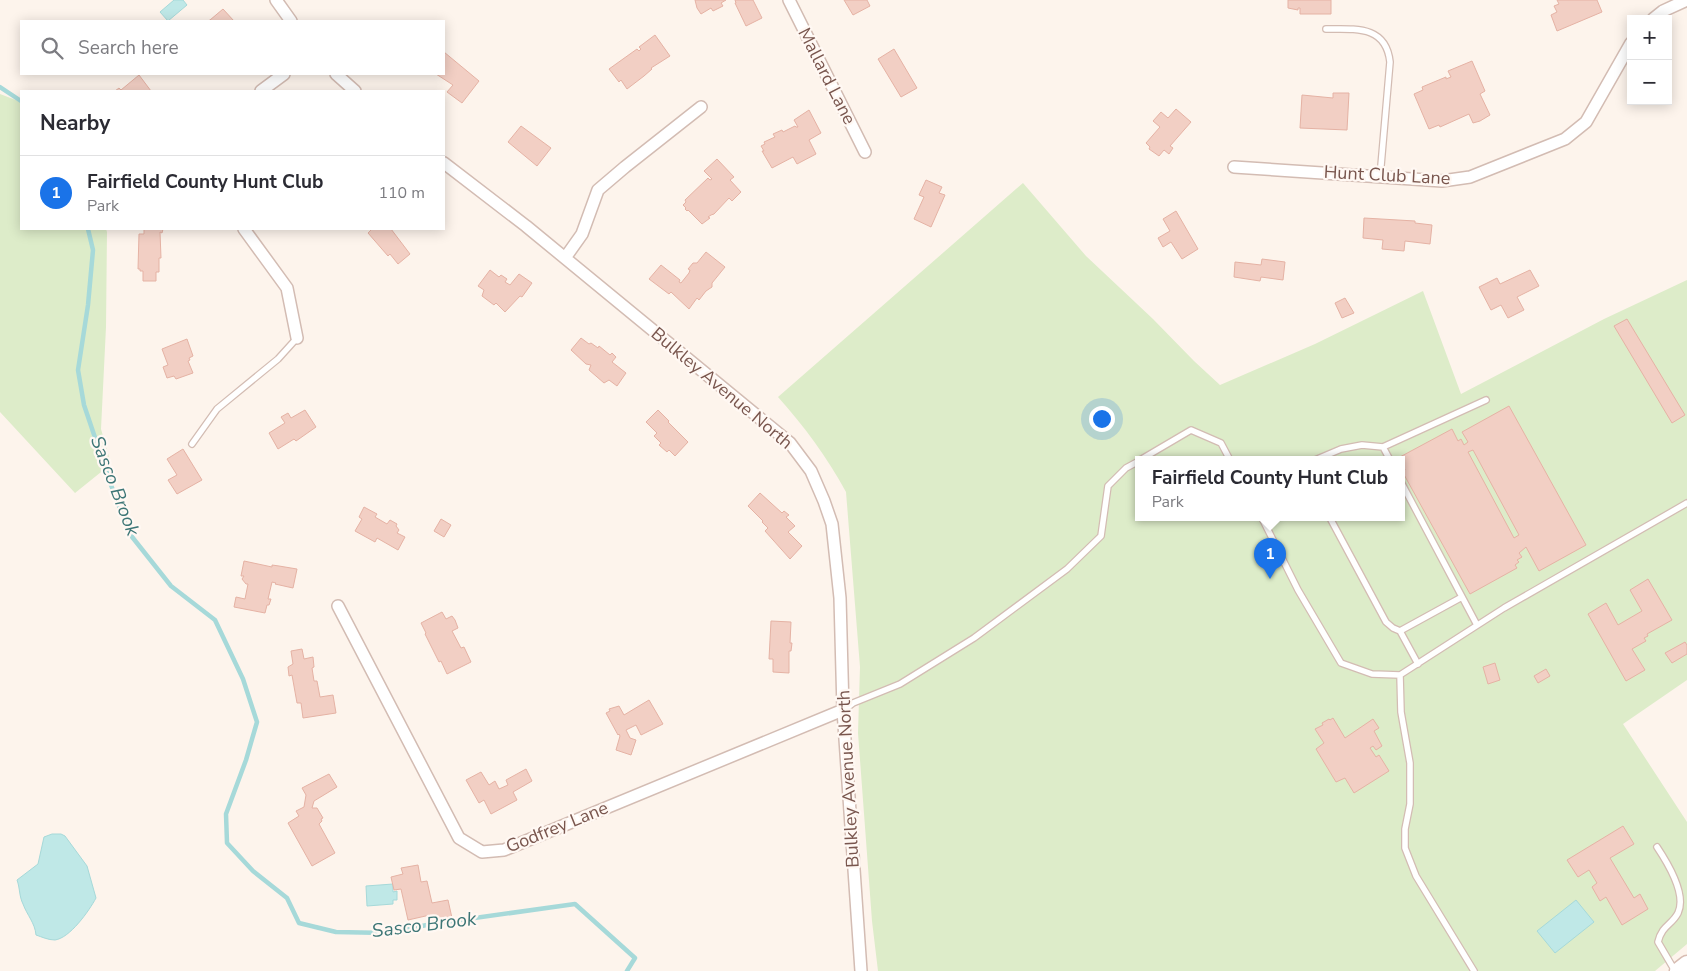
<!DOCTYPE html>
<html lang="en">
<head>
<meta charset="utf-8">
<style>
  :root { --surface:#fff; --page:#f2f2f3; --text:#2b2b33; --muted:#7c7c81; --line:#e1e1e2; --accent:#1a73e8 }
  body { margin:0; font-family:"Nunito Sans",sans-serif; background:var(--page); color:var(--text) }
  .controls { position:absolute; right:15px; top:15px; display:grid; overflow:hidden; border-radius:0px; box-shadow:0 2px 12px #0003 }
  .controls button { width:45px; height:45px; display:grid; place-items:center; padding:0; border:0; border-bottom:1px solid var(--line); background:var(--surface); color:var(--text); font:25px sans-serif }
  .you { position:absolute; left:1101px; top:418px; width:18px; height:18px; margin:-12px; border:4px solid #fff; border-radius:50%; background:#1a73e8; box-shadow:0 0 0 8px #1a73e833 }
  .badge { display:grid; place-items:center; width:32px; height:32px; border-radius:50%; background:var(--accent); color:#fff; font-size:16px; font-weight:700 }
  .pin { position:absolute; translate:-50% -41px; filter:drop-shadow(0 1px 2px #0008) }
  .pin::after { content:''; position:absolute; top:26px; width:18px; height:15px; background:inherit; clip-path:polygon(0 0,100% 0,50% 100%) }
  .popup { position:absolute; left:1135px; top:456px; width:270px; height:65px; box-sizing:border-box; display:grid; place-content:center; border-radius:0px; background:var(--surface); filter:drop-shadow(0 1px 4px #0005); font-size:16px; white-space:nowrap; color:var(--muted) }
  .popup b { font-size:19px; color:var(--text) }
  .popup::after { content:''; position:absolute; left:50%; top:100%; margin-left:-10px; border:10px solid transparent; border-top-color:var(--surface) }
  .list { margin:0; padding:0; list-style:none }
  h2 { display:flex; justify-content:space-between; align-items:center; height:65px; margin:0; padding:0 20px; font-size:21px }
  h2 small { font-size:16px; font-weight:400; color:var(--muted) }
  .list li { display:grid; grid-template-columns:32px 1fr auto; gap:15px; align-items:center; box-sizing:border-box; height:75px; padding:0 20px; border-top:1px solid var(--line) }
  .list b { display:block; font-size:19px; white-space:nowrap }
  .list p { margin:0; font-size:16px; white-space:nowrap; color:var(--muted) }
  .list em { font-size:16px; font-style:normal; color:var(--muted) }
  .icon { flex:none; width:28px; height:28px; fill:none; stroke:currentColor; stroke-width:2; stroke-linecap:round; stroke-linejoin:round }
  .map { position:relative; flex:none; width:1687px; height:971px; overflow:hidden }
  .search { position:absolute; background:var(--surface); box-shadow:0 2px 12px #0003; left:20px; top:20px; width:425px; height:55px; display:flex; align-items:center; gap:12px; box-sizing:border-box; padding:0 18px; border-radius:0px; color:var(--muted); font-size:19px }
  .panel { position:absolute; background:var(--surface); box-shadow:0 2px 12px #0003; left:20px; top:90px; width:425px; height:140px; border-radius:0px }
  .map>svg:first-child { display:block }
  .green { fill:#ddecc9; fill-rule:evenodd }
  .water { fill:#bfe8e7; stroke:#a6d9d9 }
  .lines { fill:none; stroke-linecap:round; stroke-linejoin:round }
  .stream { stroke:#a6d9d9; stroke-width:4.5 }
  .building { fill:#f2cfc4; stroke:#e5b2a4; fill-rule:evenodd }
  .service-casing { stroke:#d3bcb3; stroke-width:8 }
  .minor-casing { stroke:#d3bcb3; stroke-width:14 }
  .secondary-casing { stroke:#d8bdb3; stroke-width:19 }
  .service { stroke:#fff; stroke-width:5.5 }
  .minor { stroke:#fff; stroke-width:11 }
  .secondary { stroke:#fff; stroke-width:16 }
  .labels { text-anchor:middle; dominant-baseline:central; stroke-width:4.5; stroke-linejoin:round; paint-order:stroke }
  .street-label { font-size:18px; fill:#79564e; stroke:#fff8f3 }
  .water-label { font-size:19px; font-style:italic; fill:#3d7676; stroke:#fff8f3 }
</style>
</head>
<body>
<div class="map">
<svg width="1687" height="971" viewBox="0 0 1687 971">
  <rect width="100%" height="100%" fill="#fdf4ec"/>
  <path class="green" d="M0,94L21,102V229H106L107,232L106,327L101,429L111,464L75,493L0,412Z
    M1023,183L1086,256L1153,319L1194,361L1220,385L1315,344L1423,291L1461,394L1604,319L1687,280V680L1623,724L1687,822V944L1655,971H878L872,921L858,733L860,667L846,492C827,457 804,426 778,397ZM1139,460H1401V518H1139Z"/>
  <path class="water" d="M174,0H183L187,5L168,21L160,12Z
    M52,834H61L65,836L87,866L96,898C89,911 70,938 55,940C48,940 42,937 36,935C35,923 27,915 23,904C19,896 20,888 17,880L38,864L44,837Z
    M393,884V892L397,891V900H393V904L367,906L366,886Z
    M1576,900L1594,922L1555,953L1537,931Z"/>
  <g class="lines">
    <path class="stream" d="M0,87L21,101
      M88,229L93,250L88,305L78,370L84,405L111,485L129,533L171,586L215,620L243,679L257,722L246,760L226,814L227,843L253,871L287,898L299,923L336,932L386,933L432,924L575,904L635,958L627,971"/>
  </g>
  <path class="building" d="M695,0H726L721,3L723,6L713,11L711,8L701,14L697,8Z
    M735,0H753L762,18L746,26L735,3H736Z
    M844,0H867L870,6L853,15Z
    M1288,0H1331V14H1300V8H1298V10L1288,8Z
    M1557,0H1597L1602,12L1557,31L1551,15L1557,12L1554,6L1559,4Z
    M223,9L234,21H208L210,20Z
    M655,35L670,56L651,68L652,69L644,76L627,89L621,80L619,82L609,69L637,49L639,51L641,49L639,47Z
    M894,49L917,88L901,97L878,59Z
    M444,52L479,81L462,103L447,92L453,85L436,74H444Z
    M1472,61L1485,91L1480,94L1490,115L1480,121L1473,123L1469,114L1440,127L1439,125L1429,129L1414,94L1423,90L1422,87L1446,77V79L1451,77L1448,71Z
    M139,75L151,91H115L119,88L121,90Z
    M1333,93H1349L1347,130L1300,128L1302,95L1333,98Z
    M1176,109L1191,122L1170,146L1173,148L1169,154L1164,150L1159,156L1149,149L1150,147L1146,143L1160,127L1153,121L1161,112L1168,118Z
    M809,110L821,133L809,140L816,154L797,164L793,157L772,168L762,151H764L761,146L765,144L764,142L775,137L773,134L782,130L783,132L795,126L796,127H798L794,120Z
    M521,126L551,148L537,166L508,142Z
    M717,159L734,177L730,180L741,192L732,201L729,198L714,214L711,215L708,217L710,218L702,224L688,210L687,211L685,209L686,208L683,205L686,202L685,200L708,178L710,180L712,179L704,171Z
    M926,180L942,187L939,193L945,195L931,227L914,219L924,197L919,195Z
    M1176,211L1198,249L1182,259L1171,242L1163,247L1158,238L1170,231L1163,219Z
    M1364,218L1415,221V223L1432,225L1430,244L1405,241L1404,251L1382,249L1383,240L1363,238Z
    M144,229H163L162,233L160,232L161,258H159V272H156V281H143V271H140V269H138L139,234H144Z
    M372,229H391L410,254L398,264L390,254L388,256L368,233Z
    M706,252L725,267L712,283V287L706,291L699,300L697,298L689,309L671,292L669,294L649,279L661,265L680,280L679,282L681,283L689,273L690,270L688,269L693,263H697Z
    M1262,259L1285,262L1283,280L1261,277L1260,281L1234,277L1235,262L1261,265Z
    M490,270L499,277L501,275L507,279L505,282L510,285L519,274L532,283L522,297L520,296L505,312L496,303L494,305L482,296L484,290L478,286Z
    M1530,270L1539,286L1517,297L1524,310L1508,318L1501,305L1491,310L1479,287L1497,278L1500,284Z
    M1345,298L1354,313L1342,318L1335,303Z
    M1627,319L1685,415L1672,423L1614,326Z
    M581,338L589,344L591,343L598,348L599,346L610,355L612,353L616,357L612,362L626,373L617,386L609,380L604,383L589,370L591,365L586,364L571,350Z
    M187,339L193,356L189,358L190,360L188,361L193,373L176,379L174,376L167,378L163,367L168,365L162,349Z
    M1509,406L1586,545L1539,571L1526,547L1519,553L1522,557L1517,560L1519,562L1515,565L1517,568L1470,594L1402,471L1405,470L1401,460L1398,458L1452,429L1458,441L1461,439L1464,445L1468,442L1462,432ZM1473,450L1519,535L1514,538L1468,452Z
    M305,410L316,427L296,441L294,439L278,449L269,433L285,423L281,417L288,413L291,418Z
    M658,410L669,421L668,422L688,442L675,456L669,450L667,452L659,445L661,443L654,436L657,433L646,422Z
    M183,449L202,480L177,494L168,480L177,475L167,459Z
    M760,493L782,513L784,511L789,515L786,517L795,526L788,532L802,546L790,559L765,531L768,528L762,522L763,521L748,506Z
    M364,507L377,514L375,517L387,524L390,520L397,524L396,526L399,530L397,533L405,537L398,550L377,538L375,542L355,531L362,519L359,517Z
    M441,519L451,525L444,537L434,531Z
    M244,561L272,567V565L279,566L297,569L293,588L275,584L276,583L272,582L268,599H271L269,605H267L265,613L234,607L236,597L245,599L248,584H246L242,579L244,576H241Z
    M1648,579L1672,620L1647,634L1648,636L1644,638L1646,641L1632,649L1645,670L1626,681L1588,614L1606,603L1618,625L1642,611L1630,590Z
    M442,612L446,619L452,616L455,620L458,628L452,631L461,648L464,647L471,662L447,674L441,661L439,662L425,634L426,633L421,623Z
    M771,621L791,622L790,643H792L791,651H789V673L773,672V659H769Z
    M1685,642L1687,645V654L1672,663L1665,653Z
    M302,649L304,659L313,657L314,667L312,668L314,681H317L320,697L333,695L336,713L303,718L301,703H297L292,675L289,676L288,667L293,664L291,651Z
    M1495,663L1500,680L1488,684L1483,667Z
    M1546,669L1550,676L1538,683L1534,676Z
    M649,700L663,724L641,735L636,725L626,730L630,738L636,740L631,755L616,750L620,736L619,734L618,735L606,713L610,711L609,709L619,706L624,715Z
    M1333,718L1345,738L1373,719L1379,728L1374,731L1382,746L1376,750L1373,746L1370,748L1376,757L1379,755L1389,771L1354,793L1345,778L1336,782L1316,749L1324,743L1315,729L1323,725L1322,723L1329,719L1330,720Z
    M526,769L532,781L513,792L517,800L491,814L484,800L479,803L466,780L481,772L489,785L495,781L499,789L508,785L506,780Z
    M329,774L337,787L314,801L312,808H317L323,818L321,819L322,821L319,824L335,853L312,866L288,823L299,816L296,811L304,807L306,795L302,788Z
    M1623,826L1634,844L1610,858L1634,898L1640,894L1648,909L1622,925L1606,897L1600,901L1592,887L1597,883L1589,870L1578,877L1567,860Z
    M418,865L421,882L427,881L432,903L448,900L452,918L432,922L430,915L408,920L401,889L394,890L391,877L403,874L401,868Z"/>
  <g class="lines">
    <defs>
      <path id="service" d="M1326,29C1355,29 1386,25 1390,62L1380,177
        M192,444L217,409L278,359L297,338
        M1383,447L1390,460
        M1140,460L1191,430L1221,443L1230,460
        M1315,460L1341,449L1362,445L1383,447L1486,400
        M1401,482L1477,625
        M1262,518L1298,590L1341,663L1372,674L1400,675L1504,608L1687,503
        M1330,518L1386,622L1393,628L1400,631L1418,664
        M1400,631L1462,597
        M1400,675L1401,712L1410,763V804L1405,829V848L1416,876L1474,971
        M844,710L853,703L900,684L974,638L1067,569L1101,536L1108,486L1126,468L1139,461
        M1657,847C1667,862 1687,894 1678,913C1672,925 1662,925 1658,942L1675,971"/>
      <path id="minor" d="M276,0L291,21
        M789,0L865,152
        M1653,19L1663,11L1687,0
        M336,74L355,91
        M261,91L284,74
        M444,163L526,226L790,443L811,471L824,501L832,524L840,598L843,710L861,971
        M1234,167L1442,181L1470,177L1565,139L1586,122L1631,43
        M244,229L287,288L297,338
        M565,258L582,234L598,190L625,167L701,107
        M338,606L459,838L482,852L504,850L843,710"/>
      <path id="secondary" d="M1678,971L1687,964"/>
    </defs>
    <use href="#service" class="service-casing"/>
    <use href="#minor" class="minor-casing"/>
    <use href="#secondary" class="secondary-casing"/>
    <use href="#service" class="service"/>
    <use href="#minor" class="minor"/>
    <use href="#secondary" class="secondary"/>
  </g>
  <g class="labels">
    <g class="street-label">
      <text transform="translate(827 76) rotate(63)">Mallard Lane</text>
      <text transform="translate(1387 175) rotate(3)">Hunt Club Lane</text>
      <text transform="translate(722 388) rotate(40)">Bulkley Avenue North</text>
      <text transform="translate(848 779) rotate(-93)">Bulkley Avenue North</text>
      <text transform="translate(557 827) rotate(-22)">Godfrey Lane</text>
    </g>
    <g class="water-label">
      <text transform="translate(115 486) rotate(69)">Sasco Brook</text>
      <text transform="translate(424 925) rotate(-7)">Sasco Brook</text>
    </g>
  </g>
</svg>
<div class="controls">
<button>+</button>
<button>−</button>
</div>
<div class="you"></div>
<div class="pin badge" style="left:1270px;top:579px">1</div>
<div class="popup"><b>Fairfield County Hunt Club</b>Park</div>
<div class="search"><svg class="icon" aria-label="search" viewBox="0 0 24 24"><circle cx="10" cy="10" r="6"/><path d="M15 15l6 6"/></svg>Search here</div>
<section class="panel">
<h2>Nearby<small></small></h2>
<ul class="list">
<li><span class="badge">1</span><div><b>Fairfield County Hunt Club</b><p>Park</p></div><em>110 m</em></li>
</ul>
</section>
</div>
</body>
</html>
